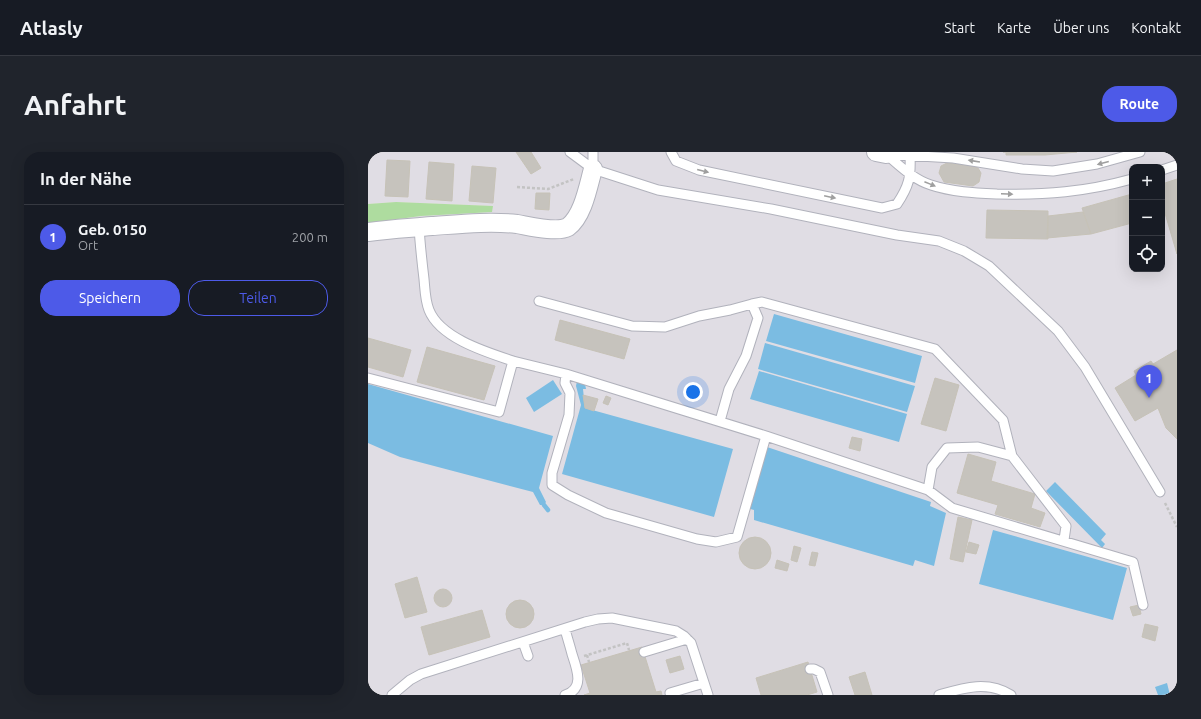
<!DOCTYPE html>
<html lang="de">
<head>
<meta charset="utf-8">
<style>
  :root { --surface:#171b24; --page:#20242c; --text:#f1f3f6; --muted:#9ea1a6; --line:#363941; --accent:#4d5ae8 }
  body { margin:0; font-family:Ubuntu,sans-serif; background:var(--page); color:var(--text) }
  .controls { position:absolute; right:12px; top:12px; display:grid; overflow:hidden; border-radius:8px; box-shadow:0 4px 16px #0002 }
  .controls button { width:36px; height:36px; display:grid; place-items:center; padding:0; border:0; border-bottom:1px solid var(--line); background:var(--surface); color:var(--text); font:20px sans-serif }
  .you { position:absolute; left:325px; top:240px; width:14px; height:14px; margin:-10px; border:3px solid #fff; border-radius:50%; background:#1a73e8; box-shadow:0 0 0 6px #1a73e833 }
  .badge { display:grid; place-items:center; width:26px; height:26px; border-radius:50%; background:var(--accent); color:#fff; font-size:13px; font-weight:700 }
  .pin { position:absolute; translate:-50% -33px; filter:drop-shadow(0 1px 2px #0008) }
  .pin::after { content:''; position:absolute; top:21px; width:14px; height:12px; background:inherit; clip-path:polygon(0 0,100% 0,50% 100%) }
  .list { margin:0; padding:0; list-style:none }
  h2 { display:flex; justify-content:space-between; align-items:center; height:52px; margin:0; padding:0 16px; font-size:17px }
  h2 small { font-size:13px; font-weight:400; color:var(--muted) }
  .list li { display:grid; grid-template-columns:26px 1fr auto; gap:12px; align-items:center; box-sizing:border-box; height:64px; padding:0 16px; border-top:1px solid var(--line) }
  .list b { display:block; font-size:15px; white-space:nowrap }
  .list p { margin:0; font-size:13px; white-space:nowrap; color:var(--muted) }
  .list em { font-size:13px; font-style:normal; color:var(--muted) }
  .actions { display:flex; gap:8px; padding:12px 16px }
  .actions a { flex:1; padding:9px 0; border:1px solid var(--accent); border-radius:16px; text-align:center; font-size:14px; color:var(--accent) }
  .actions .main { background:var(--accent); color:#fff }
  .icon { flex:none; width:22px; height:22px; fill:none; stroke:currentColor; stroke-width:2; stroke-linecap:round; stroke-linejoin:round }
  .map { position:relative; flex:none; width:809px; height:543px; overflow:hidden; border-radius:16px }
  header { display:flex; align-items:center; gap:24px; box-sizing:border-box; height:56px; padding:0 20px; background:var(--surface); border-bottom:1px solid var(--line) }
  header strong { font-size:19px }
  nav { display:flex; gap:22px; margin-inline-start:auto; font-size:14px }
  .intro { display:flex; align-items:center; justify-content:space-between; box-sizing:border-box; height:96px; padding:0 24px }
  h1 { margin:0; font-size:28px }
  .button { padding:10px 18px; border-radius:16px; background:var(--accent); color:#fff; font-size:14px; font-weight:700 }
  main { display:flex; gap:24px; padding:0 24px }
  aside { flex:1; background:var(--surface); border-radius:16px; box-shadow:0 4px 16px #0002 }
  .map>svg:first-child { display:block }
  .industrial { fill:#e0dde4; fill-rule:evenodd }
  .green { fill:#aedc9f }
  .water { fill:#7bbce2 }
  .lines { fill:none; stroke-linecap:round; stroke-linejoin:round }
  .stream { stroke:#7bbce2; stroke-width:4.5 }
  .building { fill:#c6c3bd; stroke:#c6c2b7 }
  .service-casing { stroke:#b1b2bc; stroke-width:11 }
  .minor-casing { stroke:#b1b2bc; stroke-width:20 }
  .path { stroke:#c3c3c3; stroke-width:2.5; stroke-dasharray:3 2; stroke-linecap:butt }
  .service { stroke:#fff; stroke-width:9 }
  .minor { stroke:#fff; stroke-width:18 }
  .oneway { fill:#9f9f9f }
</style>
</head>
<body>
<header>
<strong>Atlasly</strong>
<nav><a>Start</a><a>Karte</a><a>Über uns</a><a>Kontakt</a></nav>
</header>
<div class="intro"><h1>Anfahrt</h1><a class="button">Route</a></div>
<main>
<aside>
<h2>In der Nähe<small></small></h2>
<ul class="list">
<li><span class="badge">1</span><div><b>Geb. 0150</b><p>Ort</p></div><em>200 m</em></li>
</ul>
<div class="actions"><a class="main">Speichern</a><a>Teilen</a></div>
</aside>
<div class="map">
<svg width="809" height="543" viewBox="0 0 809 543">
  <rect width="100%" height="100%" fill="#ebe6dd"/>
  <path class="industrial" d="M0,0H809V543H0V71L124,54L28,50L0,52ZM764,15H794V117H764Z"/>
  <path class="green" d="M28,50L125,54L124,60L53,64L0,71V52Z"/>
  <path class="water" d="M406,162L554,204L547,231L398,189Z
    M397,191L547,234L539,260L390,217Z
    M391,219L539,262L531,290L382,247Z
    M185,228L194,242L166,260L158,246Z
    M209,229L217,232L218,237H215L217,256L365,297L346,365L194,322L213,253L208,234Z
    M0,232L185,284L171,336L178,350L176,353H172L165,340L32,305L0,291Z
    M399,295L563,350L562,354L578,361L566,414L547,408L545,414L386,368V358L379,356Z
    M687,330L738,382L733,388L737,392L734,396L678,339Z
    M625,378L759,416L745,468L611,432Z
    M799,531L802,543H790L787,535Z"/>
  <g class="lines">
    <path class="stream" d="M176,353L180,358"/>
  </g>
  <path class="building" d="M148,0H163L173,16L163,22Z
    M635,0H709L677,3H638V0Z
    M19,8L42,9L40,45L17,44Z
    M61,10L86,12L84,49L58,47Z
    M579,11L602,14L610,16L613,21L611,30L605,34L576,30L571,21L573,14Z
    M104,14L128,16L125,51L101,49Z
    M809,27V102L794,51V32Z
    M168,41H182L181,58L167,57Z
    M764,42V71L723,82L714,56Z
    M619,58L680,59V87L618,86Z
    M715,60L723,82L679,86L680,64Z
    M192,168L262,187L256,207L187,188Z
    M0,186L43,198L35,225L0,215Z
    M59,195L127,214L116,248L49,230Z
    M809,198V287L798,276L790,256L767,269L747,236L768,223L766,219L783,209L785,212Z
    M567,226L591,233L578,279L553,272Z
    M215,243L230,247L226,259L217,256Z
    M238,244L243,246L240,253L235,251Z
    M484,285L494,287L492,299L481,296Z
    M600,302L628,310L623,329L667,342L663,356L677,361L672,375L627,362L630,353L589,341Z
    M590,365L604,368L595,410L582,407Z
    M371 401a16 16 0 1 1 32 0a16 16 0 1 1-32 0Z
    M601,390L611,393L608,402L598,400Z
    M426,394L433,396L429,410L423,408Z
    M444,400L450,401L447,414L441,413Z
    M409,408L421,412L419,419L407,416Z
    M49,425L59,460L37,466L27,432Z
    M66 446a9 9 0 1 1 18 0a9 9 0 1 1-18 0Z
    M138 462a14 14 0 1 1 28 0a14 14 0 1 1-28 0Z
    M771,453L773,462L765,464L762,455Z
    M114,458L122,485L61,503L53,475Z
    M777,472L790,475L787,489L774,485Z
    M274,495L288,540L293,539L294,543H216L222,541L213,513Z
    M312,504L316,517L302,521L298,508Z
    M440,510L449,540L439,543H393L388,526Z
    M497,520L504,543H487L481,525Z"/>
  <g class="lines">
    <defs>
      <path id="service" d="M202,0L225,17L290,38L403,57L529,83L571,89L596,99L621,114L690,179L717,215L792,340
        M225,0V17
        M303,0L308,9L331,18L514,56L529,52C541,34 543,25 542,4
        M518,2C531,13 546,28 563,33C584,40 607,41 629,42C678,43 717,40 764,27
        M518,2L585,6L654,17L685,19L729,12L772,0
        M794,18L809,13
        M51,75C52,92 54,110 56,127C57,137 57,148 61,158C72,186 118,200 145,209
        M171,149L264,174L297,175L331,164L362,158L384,152L390,166L378,204L361,237L352,269
        M384,152L394,150L567,197L635,268L644,304
        M0,226L131,260L145,209L198,222
        M398,284L198,222L197,231L202,241L201,263L184,321V333L200,343L238,361L329,387L348,390L369,385L398,284L560,338L584,356L765,410L775,453
        M560,338L564,315L579,296L610,295L644,304L698,374L696,388
        M155,490L160,504
        M276,500L319,487
        M442,517H446L452,520L460,543
        M302,541L336,531
        M24,543L42,528L53,522L217,470L230,467L244,466L308,479L316,484L323,491L340,543
        M197,543C217,537 209,517 204,502C202,494 199,485 197,477
        M571,543C595,536 619,528 643,543"/>
      <path id="minor" d="M508,0L518,2
        M0,80C21,77 42,76 64,74C92,72 121,69 149,72C161,74 189,81 200,75C215,64 220,35 225,17"/>
    </defs>
    <use href="#service" class="service-casing"/>
    <use href="#minor" class="minor-casing"/>
    <path class="path" d="M149,35L180,37L206,27
      M797,351L809,375
      M219,503L221,510
      M216,504L259,491L261,498"/>
    <use href="#service" class="service"/>
    <use href="#minor" class="minor"/>
  </g>
  <defs><path id="oneway-solid" d="M-6-.8H1V-3.2L6.5 0L1 3.2V.8H-6Z"/></defs>
  <g class="oneway">
    <use href="#oneway-solid" transform="translate(606 9) rotate(-171)"/>
    <use href="#oneway-solid" transform="translate(735 11) rotate(165)"/>
    <use href="#oneway-solid" transform="translate(335 19) rotate(14)"/>
    <use href="#oneway-solid" transform="translate(562 32) rotate(22)"/>
    <use href="#oneway-solid" transform="translate(639 42) rotate(2)"/>
    <use href="#oneway-solid" transform="translate(462 45) rotate(12)"/>
  </g>
</svg>
<div class="controls">
<button>+</button>
<button>−</button>
<button><svg class="icon" aria-label="locate" viewBox="0 0 24 24"><circle cx="12" cy="12" r="6"/><path d="M12 2v4M12 18v4M2 12h4M18 12h4"/></svg></button>
</div>
<div class="you"></div>
<div class="pin badge" style="left:781px;top:246px">1</div>
</div>
</main>
</body>
</html>
